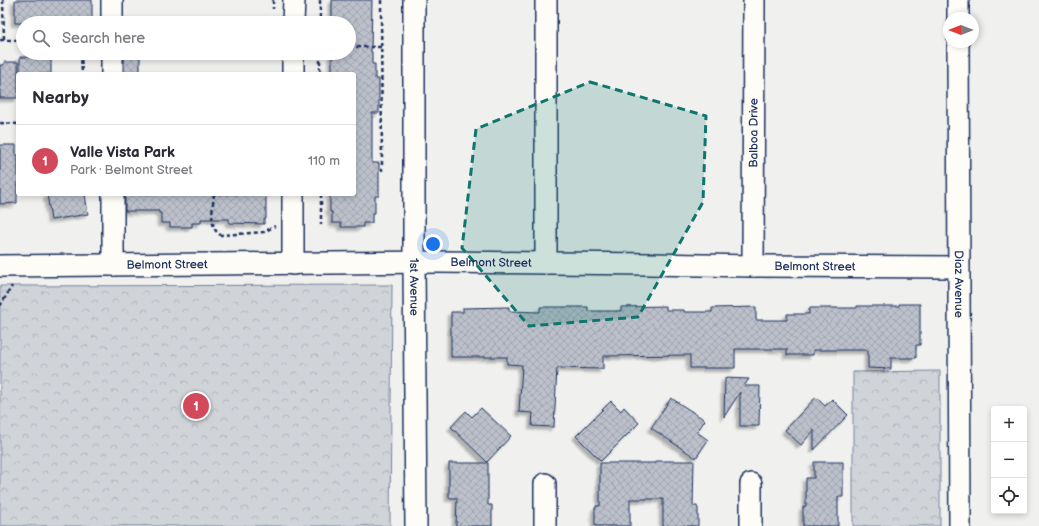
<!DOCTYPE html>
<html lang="en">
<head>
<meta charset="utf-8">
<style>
  :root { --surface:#fff; --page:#f2f2f3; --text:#2b2b33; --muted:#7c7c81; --line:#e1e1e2; --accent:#d1495b }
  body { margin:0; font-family:"Balsamiq Sans",sans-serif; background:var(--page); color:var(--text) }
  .controls { position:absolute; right:12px; bottom:12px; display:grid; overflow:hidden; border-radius:4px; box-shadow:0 2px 6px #0003 }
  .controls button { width:36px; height:36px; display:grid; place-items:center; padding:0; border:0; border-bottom:1px solid var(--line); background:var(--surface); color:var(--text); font:20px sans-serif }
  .compass { position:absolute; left:943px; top:12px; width:36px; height:36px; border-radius:50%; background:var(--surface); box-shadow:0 2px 6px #0003; rotate:270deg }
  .you { position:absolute; left:433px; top:244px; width:14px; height:14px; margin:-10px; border:3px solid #fff; border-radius:50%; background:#1a73e8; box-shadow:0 0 0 6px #1a73e833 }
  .badge { display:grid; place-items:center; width:26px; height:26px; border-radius:50%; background:var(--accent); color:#fff; font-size:13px; font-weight:700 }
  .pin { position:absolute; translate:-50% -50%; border:2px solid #fff; box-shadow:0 1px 4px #0006 }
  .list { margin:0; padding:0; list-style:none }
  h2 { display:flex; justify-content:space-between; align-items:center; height:52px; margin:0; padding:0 16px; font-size:17px }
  h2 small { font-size:13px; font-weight:400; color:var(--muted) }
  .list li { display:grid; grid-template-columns:26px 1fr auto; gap:12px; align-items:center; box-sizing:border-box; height:72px; padding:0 16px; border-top:1px solid var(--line) }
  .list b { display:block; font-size:15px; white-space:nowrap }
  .list p { margin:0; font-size:13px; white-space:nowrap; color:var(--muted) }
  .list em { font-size:13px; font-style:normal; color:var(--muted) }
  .icon { flex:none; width:22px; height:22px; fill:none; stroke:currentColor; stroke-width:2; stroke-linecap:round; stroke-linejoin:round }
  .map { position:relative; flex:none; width:1039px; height:526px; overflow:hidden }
  .search { position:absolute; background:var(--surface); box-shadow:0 2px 6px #0003; left:16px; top:16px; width:340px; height:44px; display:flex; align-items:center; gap:10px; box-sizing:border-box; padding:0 14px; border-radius:22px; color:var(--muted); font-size:15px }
  .panel { position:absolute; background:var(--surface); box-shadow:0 2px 6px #0003; left:16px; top:72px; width:340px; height:124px; border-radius:4px }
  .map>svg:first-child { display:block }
  .park { fill:url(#park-crowns); stroke:#76819b }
  .building { fill:url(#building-cross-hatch); stroke:#1b2f5e; filter:url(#shadow) }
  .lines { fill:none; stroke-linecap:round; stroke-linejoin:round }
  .minor-casing { stroke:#1b2f5e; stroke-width:24 }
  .path { stroke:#1b2f5e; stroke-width:2.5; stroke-dasharray:4 3; stroke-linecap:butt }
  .minor { stroke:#fdfcf7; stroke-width:21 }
  .marked { fill:#0f766e; fill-opacity:0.2; stroke:#0f766e; stroke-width:3; stroke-dasharray:8 5; stroke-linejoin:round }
  .labels { text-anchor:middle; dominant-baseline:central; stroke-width:4; stroke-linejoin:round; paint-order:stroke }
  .street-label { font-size:12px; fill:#1b2f5e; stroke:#fdfcf7 }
</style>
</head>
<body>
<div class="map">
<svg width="1039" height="526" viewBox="0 0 1039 526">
  <defs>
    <pattern id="park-crowns" width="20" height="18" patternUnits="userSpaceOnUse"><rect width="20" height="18" fill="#d0d3d8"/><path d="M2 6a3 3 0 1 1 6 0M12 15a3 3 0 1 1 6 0" fill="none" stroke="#b2b5bc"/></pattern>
    <pattern id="building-cross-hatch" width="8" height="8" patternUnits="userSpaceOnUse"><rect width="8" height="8" fill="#bbc0ca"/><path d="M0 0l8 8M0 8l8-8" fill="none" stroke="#a0a5b0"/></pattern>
    <filter id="shadow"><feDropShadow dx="-3.5" dy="3.5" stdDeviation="1" flood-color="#0004"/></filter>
  </defs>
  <rect width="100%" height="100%" fill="#f0f0ee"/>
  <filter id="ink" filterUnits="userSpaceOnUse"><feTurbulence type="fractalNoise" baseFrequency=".025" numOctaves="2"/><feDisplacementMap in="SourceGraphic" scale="8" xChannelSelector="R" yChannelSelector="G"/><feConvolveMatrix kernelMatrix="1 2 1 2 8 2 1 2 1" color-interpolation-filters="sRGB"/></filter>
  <g filter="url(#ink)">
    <path class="park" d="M392,285L390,526H0V286Z
      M940,371V526H853V372Z"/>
    <path class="building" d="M15,0H92V19H81V23H15Z
      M332,0H372L371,52H372V64H375V79H379V113H372V163H379V196H375V213H372V223H363V227H341V223H332V212H330V194H354V74H332V53H349V23H332Z
      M124,53H140V74H124Z
      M20,57H51V74H20Z
      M4,62H18V98H0V65H4Z
      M0,145H16V155H18V186H17V203L0,204Z
      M47,194H85L88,214L51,220Z
      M125,194H266V219H264V224L229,223V219H201V223H192V227H170V223H161V213H159V211H125Z
      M899,304H920V345H916V358H891V369L868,368V350H813V355H787V349H735V368H690V355L603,356V369L557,368L554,427L532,426L533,413L519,412L522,365L507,364V357H451V312H463V308L509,307V311L540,312V307H588V311H621V307L666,306V310H684V312H712V308L756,307V320H787V314H809V308H857V306H899Z
      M725,378L749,379L744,386H760L759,426H740V392L724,417Z
      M816,397L825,406L832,399L848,415L814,450V430L801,445L785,430Z
      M671,398L705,420L697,432L708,440L696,458L651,428Z
      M611,401L621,411L624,407L639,423L601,461L576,436Z
      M481,408L511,436L487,462L451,427L466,411L472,417Z
      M656,461H694L693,506H697V507L698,508V526H663V499H630V526H595V508H596V506H600V463H656Z
      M814,462H843V497H838V526H803V507L806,506V478H814Z
      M449,463H488V505H492V526H456L457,498H449Z"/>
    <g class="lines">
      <defs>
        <g id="minor">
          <path d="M112,0V23"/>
          <path id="s1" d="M414,0V263L416,526"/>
          <path d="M958,0V18"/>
          <path d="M293,23L294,0"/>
          <path id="s2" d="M958,42L960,526"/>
          <path d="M112,53V74"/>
          <path d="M293,74V53"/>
          <path d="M113,194V265"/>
          <path d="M546,263V0"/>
          <path d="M293,264V194"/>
          <path id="s3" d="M0,266L438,262L650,264L753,266L958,267"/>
          <path id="s4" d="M753,266L754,0"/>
          <path d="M751,484V526"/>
          <path d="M545,526V484"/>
        </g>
      </defs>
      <use href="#minor" class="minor-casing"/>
      <path class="path" d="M3,0L4,40
        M273,0V9
        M320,0V23
        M381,0L382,171
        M0,40H23
        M349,47H381
        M81,53L82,74
        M320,53V74
        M0,123L18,124
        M214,194C213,206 208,229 221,235L264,232L275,226
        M321,194V224
        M0,306L12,286"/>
      <use href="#minor" class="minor"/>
    </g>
  </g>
  <path class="marked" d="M590,82L706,116L703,202L638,317L529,326L462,248L476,129Z"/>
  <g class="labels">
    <g class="street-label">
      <text stroke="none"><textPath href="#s4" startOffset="133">Balboa Drive</textPath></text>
      <text stroke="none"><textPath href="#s3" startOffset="491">Belmont Street</textPath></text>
      <text stroke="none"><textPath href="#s3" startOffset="167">Belmont Street</textPath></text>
      <text stroke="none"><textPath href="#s3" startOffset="815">Belmont Street</textPath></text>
      <text stroke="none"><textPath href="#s2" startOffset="242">Diaz Avenue</textPath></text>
      <text stroke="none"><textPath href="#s1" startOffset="287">1st Avenue</textPath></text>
    </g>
  </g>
</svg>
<div class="controls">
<button>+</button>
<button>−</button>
<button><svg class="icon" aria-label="locate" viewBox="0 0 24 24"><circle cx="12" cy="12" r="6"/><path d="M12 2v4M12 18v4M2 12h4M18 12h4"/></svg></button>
</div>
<svg class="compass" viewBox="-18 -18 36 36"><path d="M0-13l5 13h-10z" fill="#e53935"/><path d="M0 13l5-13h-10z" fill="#7c7c81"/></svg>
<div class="you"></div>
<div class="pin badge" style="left:196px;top:406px">1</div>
<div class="search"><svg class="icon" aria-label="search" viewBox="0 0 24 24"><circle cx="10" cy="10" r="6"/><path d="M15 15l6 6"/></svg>Search here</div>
<section class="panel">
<h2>Nearby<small></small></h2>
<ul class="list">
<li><span class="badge">1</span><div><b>Valle Vista Park</b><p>Park · Belmont Street</p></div><em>110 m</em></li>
</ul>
</section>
</div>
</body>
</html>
